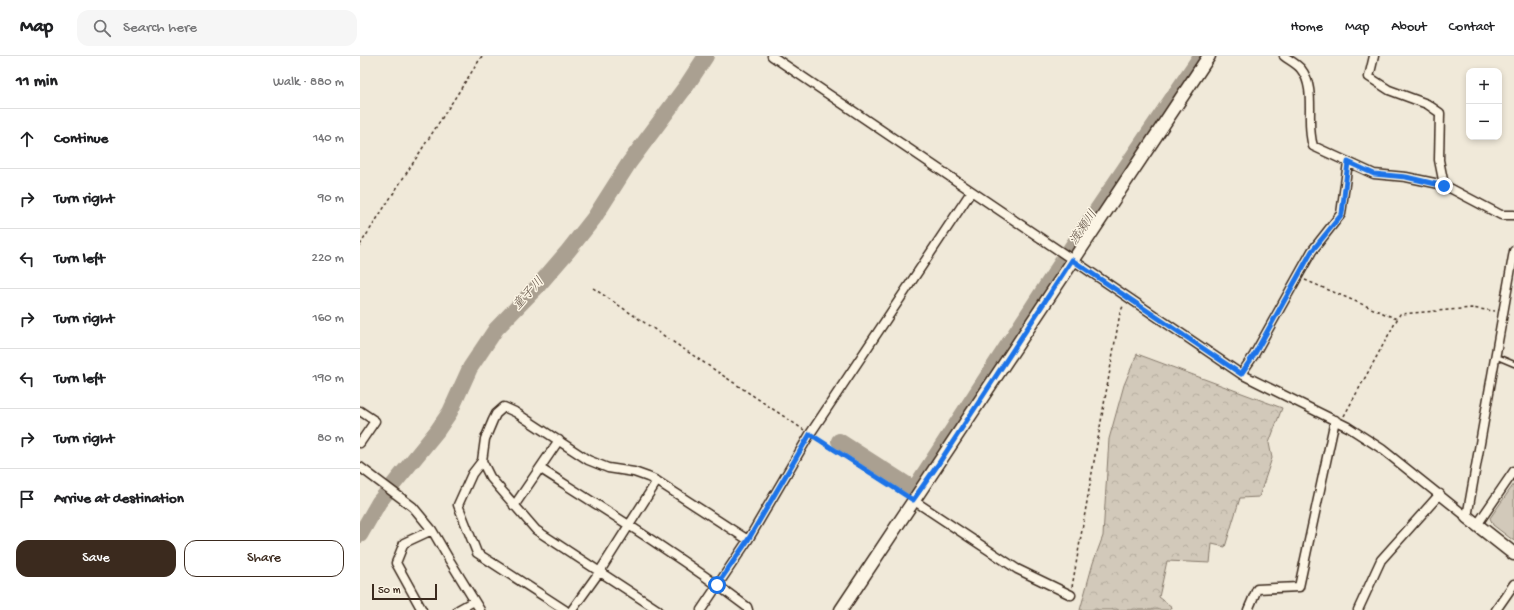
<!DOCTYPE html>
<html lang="en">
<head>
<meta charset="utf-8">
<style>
  :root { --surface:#fff; --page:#f6f6f6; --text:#202124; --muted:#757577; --line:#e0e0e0; --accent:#3b2a1e }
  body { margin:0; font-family:"Gochi Hand","Klee One",sans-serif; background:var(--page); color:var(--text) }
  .controls { position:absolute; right:12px; top:12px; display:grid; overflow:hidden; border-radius:8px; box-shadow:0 2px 6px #0003 }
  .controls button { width:36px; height:36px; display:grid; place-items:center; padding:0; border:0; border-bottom:1px solid var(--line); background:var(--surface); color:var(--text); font:20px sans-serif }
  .scale { position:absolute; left:12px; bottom:10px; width:65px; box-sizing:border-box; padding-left:4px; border:2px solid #3b2a1e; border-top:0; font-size:11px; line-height:14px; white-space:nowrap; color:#3b2a1e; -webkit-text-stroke:3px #fcf5e5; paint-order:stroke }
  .stop { position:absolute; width:12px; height:12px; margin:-9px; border:3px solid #1a73e8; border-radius:50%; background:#fff }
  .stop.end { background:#1a73e8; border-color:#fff; box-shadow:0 1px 4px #0008 }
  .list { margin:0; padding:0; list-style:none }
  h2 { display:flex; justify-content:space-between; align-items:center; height:52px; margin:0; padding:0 16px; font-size:17px }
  h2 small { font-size:13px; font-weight:400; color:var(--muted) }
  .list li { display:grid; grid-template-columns:26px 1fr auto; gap:12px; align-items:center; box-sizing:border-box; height:60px; padding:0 16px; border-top:1px solid var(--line) }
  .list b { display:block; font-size:15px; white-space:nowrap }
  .list em { font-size:13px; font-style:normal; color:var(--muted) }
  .actions { display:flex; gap:8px; padding:12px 16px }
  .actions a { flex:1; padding:9px 0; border:1px solid var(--accent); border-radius:12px; text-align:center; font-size:14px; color:var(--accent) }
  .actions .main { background:var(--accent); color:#fff }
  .icon { flex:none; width:22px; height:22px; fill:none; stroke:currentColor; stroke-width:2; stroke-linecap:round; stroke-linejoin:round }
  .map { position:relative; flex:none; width:1154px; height:554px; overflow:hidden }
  header { display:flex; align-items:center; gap:24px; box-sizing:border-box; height:56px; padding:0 20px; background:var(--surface); border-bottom:1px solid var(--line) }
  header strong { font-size:19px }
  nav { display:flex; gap:22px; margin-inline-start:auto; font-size:14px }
  .search { width:280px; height:36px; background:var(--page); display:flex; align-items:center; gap:10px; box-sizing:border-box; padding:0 14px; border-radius:12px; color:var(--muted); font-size:15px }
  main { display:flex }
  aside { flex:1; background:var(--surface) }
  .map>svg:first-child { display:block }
  .forest { fill:url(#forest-crowns); stroke:#867a6c }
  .pitch { fill:#d2c9ba; stroke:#867a6c }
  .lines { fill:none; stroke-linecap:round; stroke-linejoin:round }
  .river { stroke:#aaa091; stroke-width:16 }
  .lane-casing { stroke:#3b2a1e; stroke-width:7 }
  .street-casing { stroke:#3b2a1e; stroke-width:11 }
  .secondary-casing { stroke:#3b2a1e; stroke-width:15 }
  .path { stroke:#3b2a1e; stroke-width:1.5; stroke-dasharray:3 3; stroke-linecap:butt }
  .lane { stroke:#fcf5e5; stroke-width:4 }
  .street { stroke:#fcf5e5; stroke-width:8 }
  .secondary { stroke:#fcf5e5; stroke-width:12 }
  .route { stroke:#1a73e8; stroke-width:5 }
  .labels { text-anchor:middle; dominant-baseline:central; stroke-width:3; stroke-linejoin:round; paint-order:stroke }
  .water-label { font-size:13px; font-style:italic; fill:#625346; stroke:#fcf5e5 }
</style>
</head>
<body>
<header>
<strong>Map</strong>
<div class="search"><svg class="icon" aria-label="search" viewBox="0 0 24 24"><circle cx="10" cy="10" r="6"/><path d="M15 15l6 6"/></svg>Search here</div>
<nav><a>Home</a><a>Map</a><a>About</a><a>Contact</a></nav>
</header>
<main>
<aside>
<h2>11 min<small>Walk · 880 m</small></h2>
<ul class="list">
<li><svg class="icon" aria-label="ahead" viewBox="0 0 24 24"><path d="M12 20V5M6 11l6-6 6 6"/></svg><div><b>Continue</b></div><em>140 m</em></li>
<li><svg class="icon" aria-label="right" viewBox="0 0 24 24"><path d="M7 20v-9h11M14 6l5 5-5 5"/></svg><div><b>Turn right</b></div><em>90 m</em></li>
<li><svg class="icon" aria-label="left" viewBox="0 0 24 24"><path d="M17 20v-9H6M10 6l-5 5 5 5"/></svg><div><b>Turn left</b></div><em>220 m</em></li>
<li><svg class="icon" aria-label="right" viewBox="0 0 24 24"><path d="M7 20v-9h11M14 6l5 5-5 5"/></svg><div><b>Turn right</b></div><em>160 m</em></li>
<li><svg class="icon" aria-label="left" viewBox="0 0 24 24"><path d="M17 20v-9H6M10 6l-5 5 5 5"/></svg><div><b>Turn left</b></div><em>190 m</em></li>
<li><svg class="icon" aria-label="right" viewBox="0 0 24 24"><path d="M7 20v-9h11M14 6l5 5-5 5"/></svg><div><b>Turn right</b></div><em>80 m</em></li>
<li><svg class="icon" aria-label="arrive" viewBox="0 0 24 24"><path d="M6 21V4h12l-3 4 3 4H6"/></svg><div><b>Arrive at destination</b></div></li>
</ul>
<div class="actions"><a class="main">Save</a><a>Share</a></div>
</aside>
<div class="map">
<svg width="1154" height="554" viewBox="0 0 1154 554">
  <defs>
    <pattern id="forest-crowns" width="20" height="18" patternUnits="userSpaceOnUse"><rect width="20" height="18" fill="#d2c9ba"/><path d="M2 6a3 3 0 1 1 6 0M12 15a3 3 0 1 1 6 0" fill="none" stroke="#b5ad9f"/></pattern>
  </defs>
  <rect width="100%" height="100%" fill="#f0e9d9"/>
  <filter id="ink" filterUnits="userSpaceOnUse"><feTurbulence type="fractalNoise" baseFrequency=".025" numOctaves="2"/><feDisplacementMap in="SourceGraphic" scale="8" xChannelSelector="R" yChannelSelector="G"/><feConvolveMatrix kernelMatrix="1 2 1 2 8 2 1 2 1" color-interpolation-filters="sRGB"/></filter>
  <g filter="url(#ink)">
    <path class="forest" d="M777,298L922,352L909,387L912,402L899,441L880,442L865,491L852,488L850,507L807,505L799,541L812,551L811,554H720L733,507L743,480L749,383L764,329Z"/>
    <path class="pitch" d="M1154,428V485L1133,469L1130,462Z"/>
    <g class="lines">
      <path class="river" d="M479,385L554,433L713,189L841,0
        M0,479L19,446L77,375L90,356L110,312L136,273L177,231L208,195L234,162L269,107L327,29L346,0"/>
      <defs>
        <path id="lane" d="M1135,300L1154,308"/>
        <path id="street" d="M412,0L881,318L988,371L1022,393L1107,461L1154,195
          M924,0C929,4 937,8 941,13C957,33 945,66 953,90L1014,118L1046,121L1084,129L1141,159H1154
          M1014,0L1009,21L1029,34L1067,48L1080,57L1079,104L1084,129
          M881,318L894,299L952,195L981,158L988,106
          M0,355L15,365L0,387
          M122,405L112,418L98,449L117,497L205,554
          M0,411L53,451L72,474L90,505L120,554
          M181,413C250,457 321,501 387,551L388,554
          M553,444L657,513L711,539
          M154,450L199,384
          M1117,469L1154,415
          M62,554L36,507L44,487L72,474
          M98,554L114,545
          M212,554L240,515L297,425
          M298,554L176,474L130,421L122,405L125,383L133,364L136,358L144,351L155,356L228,404L248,412L274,416L288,421L297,425L388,484
          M341,554L388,484L450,378L611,136
          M888,554L897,533L939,531L975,364
          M998,554L1021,504L1080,438
          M1136,554L1154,528"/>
        <path id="secondary" d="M1107,461L1154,498
          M481,554L849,0"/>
      </defs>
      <use href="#lane" class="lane-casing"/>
      <use href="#street" class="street-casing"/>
      <use href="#secondary" class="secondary-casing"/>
      <path class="path" d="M0,189L122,0
        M945,224L1037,263
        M233,232L444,374
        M984,360L1040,258L1111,252L1135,255
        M457,383L545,439
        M712,531L760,257L764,248"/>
      <use href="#lane" class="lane"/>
      <use href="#street" class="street"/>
      <use href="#secondary" class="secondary"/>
    </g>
  </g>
  <g class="lines" filter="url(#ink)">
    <path class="route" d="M357,529L388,484L450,378L553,444L577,410L712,204L881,318L894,299L952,195L982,158L988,106L1014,118L1046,121L1084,130"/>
  </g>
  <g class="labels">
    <g class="water-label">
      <text transform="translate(724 172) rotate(-56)">渡瀬川</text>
      <text transform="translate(169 238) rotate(-48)">童子川</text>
    </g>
  </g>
</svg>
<div class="controls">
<button>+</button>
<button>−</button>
</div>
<div class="scale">50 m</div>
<div class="stop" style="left:357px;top:529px"></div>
<div class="stop end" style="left:1084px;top:130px"></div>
</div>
</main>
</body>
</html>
